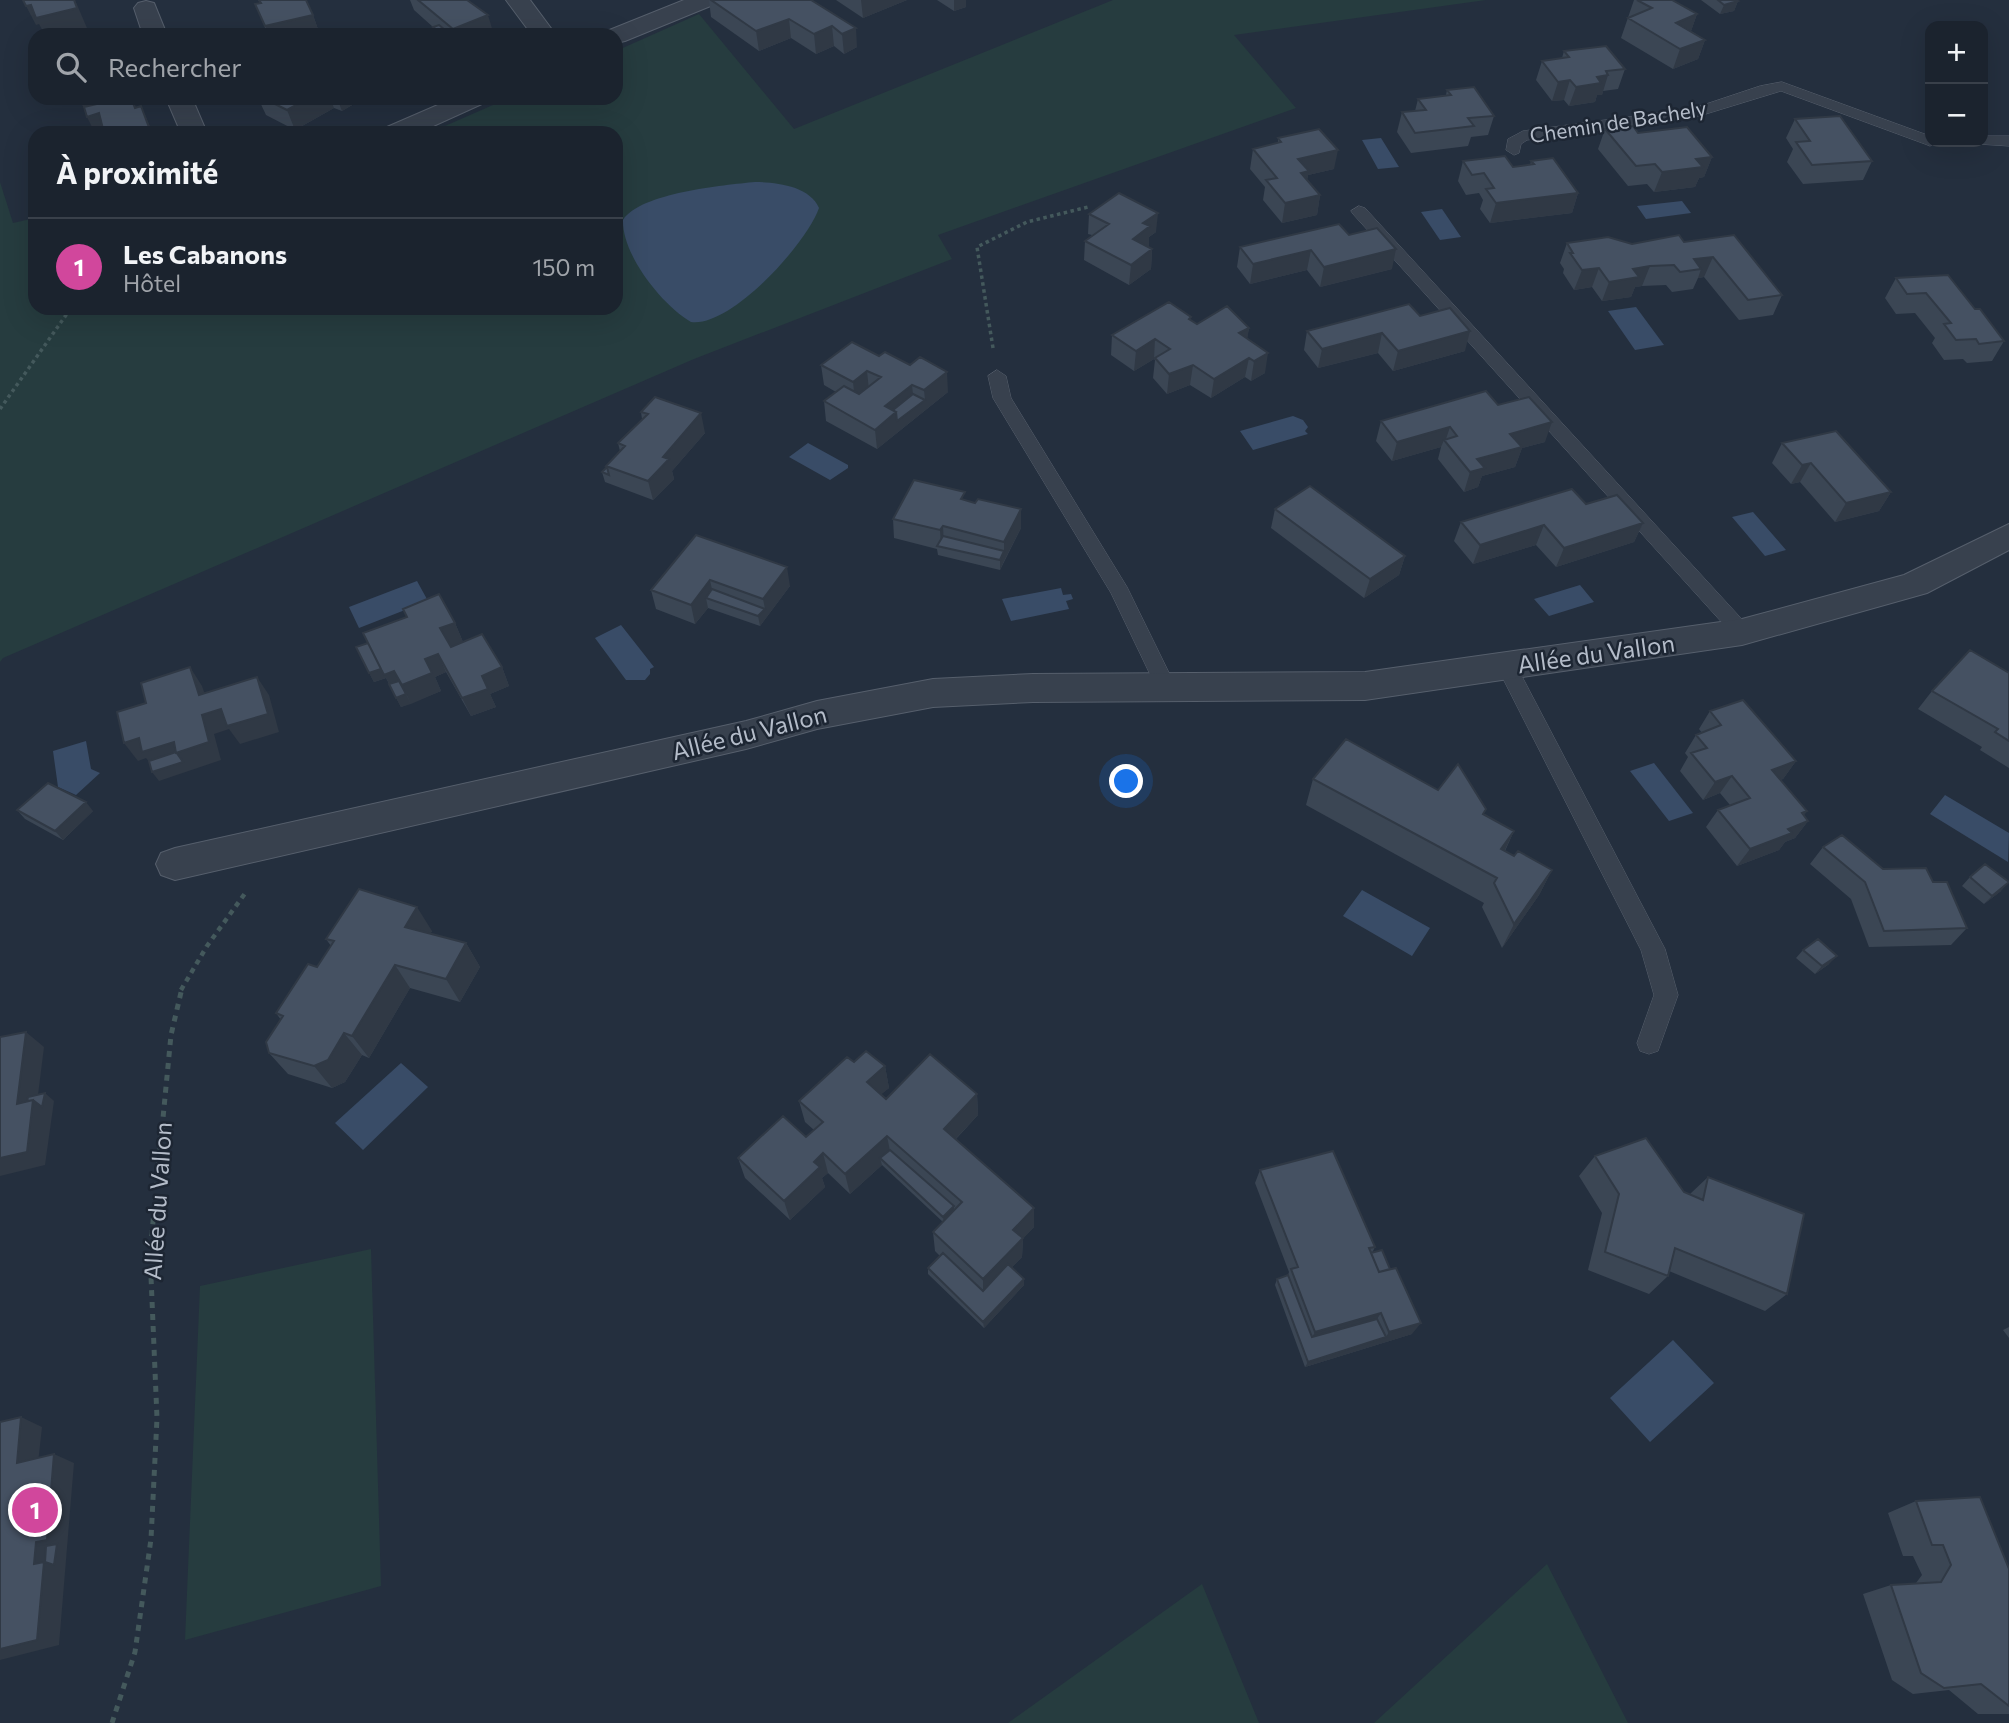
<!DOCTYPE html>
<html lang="fr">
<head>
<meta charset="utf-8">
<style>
  :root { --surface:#1b232e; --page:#282f3a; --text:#f1f3f6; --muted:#a0a4aa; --line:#39404a; --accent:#ea580c }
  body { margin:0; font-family:Commissioner,sans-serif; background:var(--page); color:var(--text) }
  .controls { position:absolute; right:21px; top:21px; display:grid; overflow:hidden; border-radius:14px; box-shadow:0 7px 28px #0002 }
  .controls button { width:63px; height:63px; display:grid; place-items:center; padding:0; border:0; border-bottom:2px solid var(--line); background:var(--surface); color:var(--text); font:35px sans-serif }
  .you { position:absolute; left:1127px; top:782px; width:24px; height:24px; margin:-18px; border:5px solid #fff; border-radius:50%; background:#1a73e8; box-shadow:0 0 0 10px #1a73e833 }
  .badge { display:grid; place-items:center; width:46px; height:46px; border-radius:50%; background:var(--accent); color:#fff; font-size:23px; font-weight:700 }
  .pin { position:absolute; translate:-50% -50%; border:4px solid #fff; box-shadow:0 2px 7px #0006 }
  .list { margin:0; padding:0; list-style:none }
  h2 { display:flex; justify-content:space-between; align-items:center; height:91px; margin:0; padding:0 28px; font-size:30px }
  h2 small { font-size:23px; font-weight:400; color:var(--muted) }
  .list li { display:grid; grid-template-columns:46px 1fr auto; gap:21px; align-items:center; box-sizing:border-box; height:98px; padding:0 28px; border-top:2px solid var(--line) }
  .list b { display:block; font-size:26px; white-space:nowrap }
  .list p { margin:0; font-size:23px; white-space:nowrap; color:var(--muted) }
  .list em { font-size:23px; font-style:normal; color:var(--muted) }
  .icon { flex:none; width:38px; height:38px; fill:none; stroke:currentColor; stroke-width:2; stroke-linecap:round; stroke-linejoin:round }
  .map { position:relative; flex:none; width:2009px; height:1723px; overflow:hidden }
  .search { position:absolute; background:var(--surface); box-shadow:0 7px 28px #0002; left:28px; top:28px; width:595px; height:77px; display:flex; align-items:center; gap:18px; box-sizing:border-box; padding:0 24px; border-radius:21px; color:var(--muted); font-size:26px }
  .panel { position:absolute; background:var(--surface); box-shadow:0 7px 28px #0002; left:28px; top:126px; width:595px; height:189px; border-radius:21px }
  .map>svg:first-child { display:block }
  .green { fill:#263c3f }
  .water { fill:#394c67 }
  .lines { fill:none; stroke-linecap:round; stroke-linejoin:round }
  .lane-casing { stroke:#565f6c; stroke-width:1 }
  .street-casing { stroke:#565f6c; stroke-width:2 }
  .path-far2 { stroke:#44595c; stroke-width:3.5; stroke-dasharray:3.5 3.5; stroke-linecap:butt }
  .path-far1 { stroke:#44595c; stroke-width:4.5; stroke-dasharray:5 5; stroke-linecap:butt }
  .path { stroke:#44595c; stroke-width:5; stroke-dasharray:6 6; stroke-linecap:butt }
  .lane { fill:#38414e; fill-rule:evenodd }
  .street { fill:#38414e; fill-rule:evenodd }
  .wall { fill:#3b4654 }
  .shaded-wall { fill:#303945 }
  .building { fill:#455162; stroke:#303945; stroke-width:2 }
  .labels { text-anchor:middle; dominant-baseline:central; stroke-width:5; stroke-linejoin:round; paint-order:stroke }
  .far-street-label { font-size:21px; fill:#b4bcc9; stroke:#1d2633 }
  .street-label { font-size:24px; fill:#b4bcc9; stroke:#1d2633 }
</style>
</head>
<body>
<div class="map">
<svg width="2009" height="1723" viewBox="0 0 2009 1723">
  <rect width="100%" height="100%" fill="#242f3e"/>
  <path class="green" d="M1113,0H1486L1234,35L1296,108L938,235L952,259L694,359L3,658L0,662V182L13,223L35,218V308H616V133H429L509,98H616V51L699,14L794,129Z
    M371,1249L381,1586L185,1640L200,1286Z
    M1547,1564L1628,1723H1374Z
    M1202,1584L1259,1723H1008Z"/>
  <path class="water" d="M1381,138L1399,167L1378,169L1362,140Z
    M755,182C776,182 810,186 819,208C807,243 731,328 691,322C662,305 622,255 623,220C640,193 724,185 755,182Z
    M1682,201L1691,213L1646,219L1637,206Z
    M1442,209L1461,237L1440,240L1421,212Z
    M1636,307L1664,345L1635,350L1608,311Z
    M1293,416L1303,420L1308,427L1305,431L1308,434L1253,450L1240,431Z
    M808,443L848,465V468L830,480L789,457Z
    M1753,512L1786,550L1765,556L1732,517Z
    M417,581L428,601L359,628L349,607Z
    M1580,585L1594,602L1549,616L1534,599Z
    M1061,588L1063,595L1071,594L1073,599L1066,601L1069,609L1011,621L1002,599Z
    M621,625L654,667L650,669V674L645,680H626L595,638Z
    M86,741L91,769L100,773L76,795L58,787L53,751Z
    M1654,763L1693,813L1669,821L1630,771Z
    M1945,795L2009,833L2008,862L1930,814Z
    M1362,890L1430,928L1412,956L1343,916Z
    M401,1063L428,1087L363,1150L335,1123Z
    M1673,1340L1714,1383L1650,1442L1610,1398Z"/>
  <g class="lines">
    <defs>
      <path id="lane" d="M1782,82L1930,136V142H1937L1930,146L1925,144L1781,91L1696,117L1527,140L1521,144L1519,153L1514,155L1506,150L1508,139L1523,131L1694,108L1760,86Z
        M1983,136H2009V146L1978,144L1976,142H1983Z
        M1359,206L1365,208L1749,627L1752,632L1749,637L1742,640L1735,637L1353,214L1351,211Z
        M997,370L1006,376L1011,398L1127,587L1176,687L1173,693L1166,695L1159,693L1111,593L993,398L988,376Z
        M1506,657L1513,659L1516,665L1665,949L1678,995L1658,1051L1649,1054L1640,1051L1637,1043L1654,995L1641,950L1496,665L1499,659Z"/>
      <path id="street" d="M506,0H530L556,35H532Z
        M684,0H717L713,5L625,41L616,43V35H605L607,31Z
        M146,1L154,3L167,35H143L134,8L138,3Z
        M166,98H192L207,133H181Z
        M454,98H488L484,103L418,133H383L387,127Z
        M2009,524V550L1927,593L1742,645L1365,700L1033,702L933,707L817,729L746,749L175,880L161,875L156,864L161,853L175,848L746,721L817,701L933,679L1033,674L1365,672L1742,619L1904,575Z"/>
    </defs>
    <use href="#lane" class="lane-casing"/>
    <use href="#street" class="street-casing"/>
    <path class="path-far2" d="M993,348L977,247L1027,222L1088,207
      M0,409L71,308"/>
    <path class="path-far1" d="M181,990L207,946L246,892"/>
    <path class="path" d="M112,1723L135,1652L151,1539L157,1418L150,1253L171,1035L182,988"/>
    <use href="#lane" class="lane"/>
    <use href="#street" class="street"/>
  </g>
  <path class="wall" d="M258,0H306L313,15L320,35H268L255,4L260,3Z
    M410,0H467L494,35H436L433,27L414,10Z
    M709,0H811L857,47L844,54L834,46L816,54L791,38L759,51L711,17Z
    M836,0H907L863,18Z
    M937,0H966V7L954,11Z
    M1634,0H1672L1697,14L1691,31L1705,40L1698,59L1673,69L1621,38Z
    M1701,0H1736L1738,1L1734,11L1720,14Z
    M1564,51L1625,69L1618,89L1603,91L1602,95H1597L1595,102L1569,106L1564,100L1552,101L1536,80L1542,61L1562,58Z
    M1447,90L1494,116L1488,135L1471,137L1468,146L1411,153L1397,132L1402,112L1415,111L1418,99L1446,95Z
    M258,98H364L342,111L334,108L295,130L266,115Z
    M1795,119L1872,161L1863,180L1803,184L1787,162L1793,149L1786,138Z
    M1605,129L1638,133L1712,157L1704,177L1699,178L1695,187L1654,192L1647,184L1628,186L1598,149Z
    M1278,138L1334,169L1308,175L1307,180L1320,195L1317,215L1282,223L1263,200L1265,187L1250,169L1253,149L1278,143Z
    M1463,161L1513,167L1530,165L1531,161L1578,193L1572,213L1490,223L1480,209L1483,200L1479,193L1466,195L1458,181Z
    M1089,214L1156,232L1149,237L1148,247L1152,249L1151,269L1129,285L1084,260L1085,241L1092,235L1088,234Z
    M1349,235L1392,269L1320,287L1307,270L1250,284L1237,267L1240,247Z
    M1734,235L1782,295L1773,315L1739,320L1704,277L1698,278L1693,289L1672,292L1666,285L1642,286L1635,287L1631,297L1602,301L1592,287L1574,290L1563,273L1564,269L1560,263L1567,243L1632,244L1684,242Z
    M1896,278L1975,309L2004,341L1992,361L1967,363L1963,359L1944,360L1932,343L1935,338L1915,313L1896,314L1885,298Z
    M1420,316L1465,351L1393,371L1378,353L1318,368L1304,350L1307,331Z
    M1191,320L1197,324L1249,328L1247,338L1265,373L1251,381L1245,377L1211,398L1190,385L1167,394L1153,378L1155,360L1154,359L1134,371L1111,355L1112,335Z
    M879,356L948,392L877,449L826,421L824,401L836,392L824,385L821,365Z
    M1498,405L1545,442L1522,448L1515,467L1482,476L1478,487L1464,492L1438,459L1441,447L1392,461L1376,441L1381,421Z
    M641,412L705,433L672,471L674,479L653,500L605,482L602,472L607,467L606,466L620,451L618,443L642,419Z
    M1782,443L1891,492L1879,511L1835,522L1800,482L1791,484L1772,463Z
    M965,500L975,503L1021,509V528L1000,570L938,555L937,549L894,538L893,519Z
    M1586,504L1643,523L1634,542L1556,567L1536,545L1473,564L1454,541L1461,522Z
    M1275,509L1405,556L1399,575L1364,598L1271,528Z
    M696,535L790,586L760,626L708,608L695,624L656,609L651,590Z
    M455,623L463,642L451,646V647L502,667L509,686L490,694L496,707L471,716L446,672L435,677L441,691L401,707L386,678L374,682L356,647Z
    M2009,673V768L1980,750L1982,747L1918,709L1932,691Z
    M1710,711L1796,761L1783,779L1780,780L1807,811L1804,815L1808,821L1795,838L1785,842L1779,850L1737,866L1706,827L1718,810L1730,805L1720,793L1703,800L1680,771L1688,757L1685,753L1696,735L1702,733L1699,729Z
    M1313,779L1484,814L1514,831L1505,851L1514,856L1552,870L1539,895L1502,948L1482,907L1484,903L1306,805Z
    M17,810L93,811L63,840L25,819Z
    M1823,847L1883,869L1933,882L1967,928L1951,945L1869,947L1851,899L1810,864Z
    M1970,877L2001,891L1984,904L1962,886Z
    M432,931L430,934L466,943L480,967L460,1002L410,988L369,1058L362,1055L345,1082L332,1088L288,1074L269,1053L281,1020L276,1013L317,967L331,946L326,939Z
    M1803,950L1829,964L1815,974L1796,958Z
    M854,1062L885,1066L889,1088L881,1094L886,1099L977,1094L978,1115L956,1139L1034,1208V1227L1023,1238L1022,1257L1012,1267L1024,1285L984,1328L928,1274V1268L940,1256L935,1251L933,1232L943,1222L882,1165L850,1194L828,1173L822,1178L825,1187L790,1220L745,1178L738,1158L806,1137L814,1130L805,1122L799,1101Z
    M1595,1156L1690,1194L1708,1177L1787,1294L1765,1311L1669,1271L1668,1276L1649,1294L1588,1270L1602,1213L1579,1176Z
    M1260,1170L1375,1247L1372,1253L1412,1334L1305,1367L1275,1285L1277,1279L1288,1275L1289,1272L1255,1183Z
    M2009,1327V1338L2003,1330Z
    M1916,1501L2009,1569V1714H1978L1949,1690L1913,1694L1892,1680L1863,1594L1891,1585L1916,1583L1922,1575L1913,1556H1903L1888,1513Z"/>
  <path class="shaded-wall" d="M75,0L87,28L57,35H45L39,24L36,25L26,6Z
    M861,0H907L863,18Z
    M954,0H966V7L954,11Z
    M1738,1L1734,11L1720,14L1724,5Z
    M1697,14L1690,34L1676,23Z
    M313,15L320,35H269L265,26Z
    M488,15L494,35H455L453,29Z
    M789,19L791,38L759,51L756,31Z
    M832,26L834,46L816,54L814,34Z
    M856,28L857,47L844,54L842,34Z
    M1705,40L1698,59L1673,69L1680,49Z
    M1608,75L1602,95H1597L1595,102L1569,106L1576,87L1597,77Z
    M1570,80L1564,100L1552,101L1558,82Z
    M89,98H135L132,99L140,115L135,108L85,110L80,101Z
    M309,98H330L334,108L295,130L287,110Z
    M337,98H364L342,111Z
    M141,106L150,126L153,133H151Z
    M99,113L109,133H95L87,117Z
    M1338,150L1334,169L1308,175L1305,191L1298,159Z
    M1712,157L1704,177L1699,178L1695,187L1654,192L1662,172L1696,159Z
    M1578,193L1572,213L1490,223L1496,203Z
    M1320,195L1317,215L1282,223L1285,203Z
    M1158,213L1156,232L1149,237V246L1131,259L1133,239L1143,223Z
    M1152,249L1151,269L1129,285L1131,265Z
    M1396,249L1392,269L1320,287L1324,267Z
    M1311,250L1307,270L1250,284L1253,264Z
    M1713,257L1704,277L1698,278L1701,269L1694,259Z
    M1650,266L1642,286L1635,287L1631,297L1602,301L1609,282L1633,269Z
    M1599,268L1592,287L1574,290L1582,270Z
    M1249,328L1246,347L1239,333Z
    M1470,331L1465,351L1393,371L1398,351Z
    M1382,333L1378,353L1318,368L1322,349Z
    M1155,339L1154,359L1134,371L1136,351Z
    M1268,353L1265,373L1251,381L1254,361Z
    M1249,358L1245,377L1211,398L1214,379Z
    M1193,365L1190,385L1167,394L1169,374Z
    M867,371L869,390L855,401L853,382Z
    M947,372L948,392L877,449L875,430L885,406L912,385L914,404L925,400L924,390Z
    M701,413L705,433L672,471L674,479L653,500L648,481L663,457Z
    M1552,422L1545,442L1522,448L1515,467L1482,476L1478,487L1464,492L1470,472L1477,459L1510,434Z
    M1450,427L1445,442L1444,440L1441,447L1392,461L1397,442Z
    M1811,463L1800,482L1791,484L1802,465Z
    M1891,492L1879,511L1835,522L1846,503Z
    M1021,509V528L1004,561V542Z
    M1643,523L1634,542L1556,567L1564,548Z
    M1544,525L1536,545L1473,564L1480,545Z
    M943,526L944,546H941L940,530Z
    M1004,551V561L1000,570V560Z
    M1405,556L1399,575L1364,598L1370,579Z
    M787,567L790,586L760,626L758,616L765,609L763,599Z
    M710,580L714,599L706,598L708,608L695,624L691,605Z
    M455,623L463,642L449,647L440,628Z
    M438,654L446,672L435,677L441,691L411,704L402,685L425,659Z
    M190,667L202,686L211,712L257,677L269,695L279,732L240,744L229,729L214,734L221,760L159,781L152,772L156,770L146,758L138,761L124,743L199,695Z
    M502,667L509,686L490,694L496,707L471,716L462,698L482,676Z
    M381,669L394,671L403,690L394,693L386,678L374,682L369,673Z
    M406,694L411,704L401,707L396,698Z
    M1796,761L1783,779L1760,788L1772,770Z
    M1732,776L1720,793L1703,800L1715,782Z
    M86,802L93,811L63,840L55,831Z
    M1807,811L1796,826L1808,821L1795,838L1785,842L1779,850L1737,866L1750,849Z
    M1514,831L1502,856L1501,849Z
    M1552,870L1539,895L1502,948L1514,924Z
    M2009,882L2001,891L1984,904L1992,896Z
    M417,907L432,931L420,951L405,927Z
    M466,943L480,967L460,1002L446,979Z
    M1837,956L1829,964L1815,974L1822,966Z
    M395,965L410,988L369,1058L352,1036Z
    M26,1032L44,1047L37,1103L45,1093L54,1101L45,1165L0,1176V1158L17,1104Z
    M344,1033L362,1055L345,1082L332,1088L314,1066Z
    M885,1066L889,1088L871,1103L867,1082Z
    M977,1094L978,1115L946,1149L944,1129Z
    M887,1136L891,1156L880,1158L882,1165L850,1194L845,1174Z
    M823,1153L828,1173L822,1178L825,1187L790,1220L784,1201L814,1162Z
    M954,1206V1213L944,1223L943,1217Z
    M1034,1208V1227L1019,1243L1023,1238L1022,1257L983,1297V1279L1013,1230Z
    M1024,1279V1285L984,1328L983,1322Z
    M1381,1313L1373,1325L1309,1343L1315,1332Z
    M1421,1323L1412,1334L1305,1367L1308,1362L1386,1337L1389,1332Z
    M21,1417L42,1427L37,1472L17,1463Z
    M54,1454L74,1463L59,1645L0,1660V1649L34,1564L36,1542Z"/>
  <path class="building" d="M23,0H74L77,8L36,18L31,5L26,6Z
    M259,0H306L313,15L265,26L255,4L261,3Z
    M418,0H467L488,15L453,29Z
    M711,0H811L856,28L842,34L832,26L814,34L789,19L756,31Z
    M1637,0H1672L1697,14L1676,23L1705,40L1680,49L1628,18L1652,8Z
    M1718,0H1736L1738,1L1724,5Z
    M439,25L451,35H443L433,27Z
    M1606,46L1625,69L1606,71L1608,75L1597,77L1601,83L1576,87L1570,80L1558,82L1542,61L1569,57L1564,51Z
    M1474,87L1494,116L1468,118L1474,126L1415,133L1402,112L1426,110L1418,99L1451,95L1447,90Z
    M122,98H131L135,108L141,106L151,133H104L99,113L87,117L84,107Z
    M263,98H309L287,110Z
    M1840,116L1872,161L1812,165L1796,142L1810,141L1795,119Z
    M1633,126L1638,133L1687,127L1712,157L1696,159L1703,167L1662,172L1655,164L1636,166L1605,129Z
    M1319,129L1338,150L1298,159L1309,171L1301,173L1320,195L1285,203L1266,180L1277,178L1253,149L1281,142L1278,138Z
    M1505,156L1513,167L1534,164L1531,161L1553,158L1578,193L1496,203L1486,189L1494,188L1484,173L1472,175L1463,161Z
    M1119,193L1158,213L1143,223L1150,226L1133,239L1152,249L1131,265L1085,241L1109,224L1089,214Z
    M1339,224L1349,235L1377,228L1396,249L1324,267L1311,250L1253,264L1240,247Z
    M1679,235L1684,242L1734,235L1782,295L1748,300L1713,257L1694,259L1701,269L1680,272L1674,265L1650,266L1633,269L1639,277L1609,282L1599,268L1582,270L1570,253H1573L1567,243L1608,237L1632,244Z
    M1948,275L1975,309H1980L2004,341L1979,344L1976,339L1956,340L1944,324L1951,323L1926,293L1907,294L1896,278Z
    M1169,302L1191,317L1189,319L1197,324L1227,306L1249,328L1239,333L1268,353L1254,361L1249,358L1214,379L1193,365L1169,374L1155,358L1170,349L1155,339L1136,351L1112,335Z
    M1409,304L1420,316L1450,308L1470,331L1398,351L1382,333L1322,349L1307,331Z
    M852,342L879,356L885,352L910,365L920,357L947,372L924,390L912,385L885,406L896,412L875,430L824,401L844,386L859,394L881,377L867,371L853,382L821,365Z
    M1486,391L1498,405L1529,397L1552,422L1510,434L1522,447L1477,459L1485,468L1470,472L1444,440L1457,436L1450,427L1397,442L1381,421Z
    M913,394L925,400L897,421L896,412L893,410Z
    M655,397L701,413L663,457L669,459L648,481L606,466L625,446L618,443L648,414L641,412Z
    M1836,431L1891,492L1846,503L1811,463L1802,465L1782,443Z
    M607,467L609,475L602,472Z
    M914,480L965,492L961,499L975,503L978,499L1021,509L1004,542L943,526L940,530L893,519Z
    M1310,486L1405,556L1370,579L1275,509Z
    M1572,489L1586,504L1617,495L1643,523L1564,548L1544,525L1480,545L1461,522Z
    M696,535L787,567L763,599L710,580L691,605L651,590Z
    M943,536L1004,551L1000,560L937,546Z
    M712,589L765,609L758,616L706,598Z
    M439,594L455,623L440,628L451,647L482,634L502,667L482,676L488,689L462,698L438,654L425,659L432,673L402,685L394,671L384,675L363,633L407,617L403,609Z
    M368,643L381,669L369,673L356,647Z
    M1970,650L2009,673V741L1995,732L1998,729L1932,691Z
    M190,667L199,695L257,677L268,714L227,726L221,709L202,715L209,742L176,753L174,742L142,752L139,738L124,743L117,712L146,703L141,683Z
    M399,681L406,694L396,698L389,684Z
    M1743,700L1796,761L1772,770L1807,811L1802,813L1808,821L1788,829L1792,833L1750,849L1718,810L1750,798L1732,776L1715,782L1691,753L1707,748L1696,735L1721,725L1710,711Z
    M1346,739L1438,790L1458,764L1486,809L1483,814L1514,831L1501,849L1514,856L1518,851L1552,870L1514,924L1494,883L1497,878L1313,779Z
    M176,752L183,762L152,772L149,761Z
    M48,783L86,802L55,831L17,810Z
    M1842,835L1883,869L1926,868L1933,882H1947L1967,928L1884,931L1865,882L1823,847Z
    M1985,864L2009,882L1992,896L1970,877Z
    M359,889L417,907L405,927L466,943L446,979L395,965L352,1036L344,1033L328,1060L314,1066L269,1053L266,1042L283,1016L276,1013L308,964L317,967L334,941L326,939Z
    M1818,939L1837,956L1822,966L1803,950Z
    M26,1032L17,1104L33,1100L27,1152L0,1158V1037Z
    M866,1051L885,1066L867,1082L886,1099L930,1054L977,1094L944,1129L1034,1208L1013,1230L1023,1238L983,1279L933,1232L962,1202L887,1136L845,1174L823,1153L814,1162L820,1167L784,1201L738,1158L783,1116L806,1137L823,1122L799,1101L847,1057L854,1062Z
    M45,1093L42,1107L33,1100L27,1101L28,1097Z
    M1646,1138L1684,1192L1703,1200L1708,1177L1804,1214L1787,1294L1675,1248L1668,1276L1605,1252L1619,1194L1595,1156Z
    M890,1150L954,1206L943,1217L880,1158Z
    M1333,1151L1375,1247L1369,1248L1379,1272L1396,1268L1421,1323L1389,1332L1381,1313L1315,1332L1291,1269L1298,1267L1260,1170Z
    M1382,1250L1390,1269L1379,1272L1371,1253Z
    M943,1253L983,1291L1008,1264L1024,1279L983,1322L928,1268Z
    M1288,1275L1312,1337L1377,1319L1386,1337L1308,1362L1277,1279Z
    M21,1417L17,1463L54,1454L47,1540L36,1542L34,1564L44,1562L37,1640L0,1649V1422Z
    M1980,1497L2009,1569V1706L1981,1684L1944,1688L1921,1673L1891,1585L1941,1582L1951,1565L1943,1545H1932L1916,1501Z
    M57,1544L54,1565L45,1562L46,1546Z"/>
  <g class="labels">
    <g class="far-street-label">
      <text transform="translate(1618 121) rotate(-9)">Chemin de Bachely</text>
    </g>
    <g class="street-label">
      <text transform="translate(1596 653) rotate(-8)">Allée du Vallon</text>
      <text transform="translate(749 732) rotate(-14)">Allée du Vallon</text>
      <text transform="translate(157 1201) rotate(-86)">Allée du Vallon</text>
    </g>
  </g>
</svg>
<div class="controls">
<button>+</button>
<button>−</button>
</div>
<div class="you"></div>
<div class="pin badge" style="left:35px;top:1510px;background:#d1479c">1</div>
<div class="search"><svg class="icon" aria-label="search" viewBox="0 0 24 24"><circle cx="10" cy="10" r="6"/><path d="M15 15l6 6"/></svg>Rechercher</div>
<section class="panel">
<h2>À proximité<small></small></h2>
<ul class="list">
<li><span class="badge" style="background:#d1479c">1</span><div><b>Les Cabanons</b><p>Hôtel</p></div><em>150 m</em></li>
</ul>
</section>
</div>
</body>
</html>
